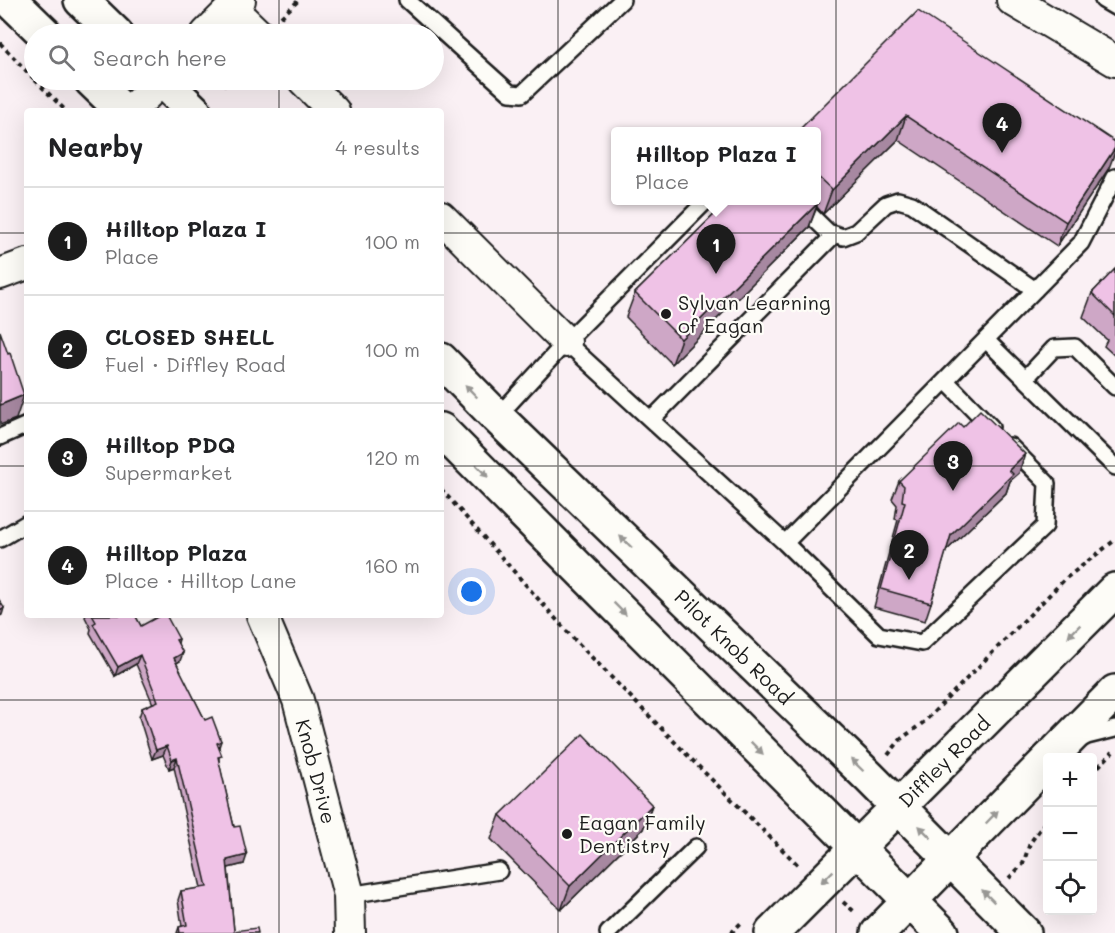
<!DOCTYPE html>
<html lang="en">
<head>
<meta charset="utf-8">
<style>
  :root { --surface:#fff; --page:#f6f6f6; --text:#202124; --muted:#757577; --line:#e0e0e0; --accent:#1c1c1c }
  body { margin:0; font-family:Mali,sans-serif; background:var(--page); color:var(--text) }
  .controls { position:absolute; right:18px; bottom:18px; display:grid; overflow:hidden; border-radius:6px; box-shadow:0 6px 24px #0002 }
  .controls button { width:54px; height:54px; display:grid; place-items:center; padding:0; border:0; border-bottom:2px solid var(--line); background:var(--surface); color:var(--text); font:30px sans-serif }
  .you { position:absolute; left:472px; top:592px; width:21px; height:21px; margin:-15px; border:4px solid #fff; border-radius:50%; background:#1a73e8; box-shadow:0 0 0 9px #1a73e833 }
  .badge { display:grid; place-items:center; width:39px; height:39px; border-radius:50%; background:var(--accent); color:#fff; font-size:20px; font-weight:700 }
  .pin { position:absolute; translate:-50% -50px; filter:drop-shadow(0 2px 3px #0008) }
  .pin::after { content:''; position:absolute; top:32px; width:21px; height:18px; background:inherit; clip-path:polygon(0 0,100% 0,50% 100%) }
  .popup { position:absolute; left:611px; top:127px; width:210px; height:78px; box-sizing:border-box; display:grid; place-content:center; border-radius:6px; background:var(--surface); filter:drop-shadow(0 2px 4px #0005); font-size:20px; white-space:nowrap; color:var(--muted) }
  .popup b { font-size:22px; color:var(--text) }
  .popup::after { content:''; position:absolute; left:50%; top:100%; margin-left:-12px; border:12px solid transparent; border-top-color:var(--surface) }
  .list { margin:0; padding:0; list-style:none }
  h2 { display:flex; justify-content:space-between; align-items:center; height:78px; margin:0; padding:0 24px; font-size:26px }
  h2 small { font-size:20px; font-weight:400; color:var(--muted) }
  .list li { display:grid; grid-template-columns:39px 1fr auto; gap:18px; align-items:center; box-sizing:border-box; height:108px; padding:0 24px; border-top:2px solid var(--line) }
  .list b { display:block; font-size:22px; white-space:nowrap }
  .list p { margin:0; font-size:20px; white-space:nowrap; color:var(--muted) }
  .list em { font-size:20px; font-style:normal; color:var(--muted) }
  .icon { flex:none; width:33px; height:33px; fill:none; stroke:currentColor; stroke-width:2; stroke-linecap:round; stroke-linejoin:round }
  .map { position:relative; flex:none; width:1115px; height:933px; overflow:hidden }
  .search { position:absolute; background:var(--surface); box-shadow:0 6px 24px #0002; left:24px; top:24px; width:420px; height:66px; display:flex; align-items:center; gap:15px; box-sizing:border-box; padding:0 21px; border-radius:33px; color:var(--muted); font-size:22px }
  .panel { position:absolute; background:var(--surface); box-shadow:0 6px 24px #0002; left:24px; top:108px; width:420px; height:510px; border-radius:6px }
  .map>svg:first-child { display:block }
  .lines { fill:none; stroke-linecap:round; stroke-linejoin:round }
  .lane-casing { stroke:#1c1c1c; stroke-width:20 }
  .street-casing { stroke:#1c1c1c; stroke-width:34 }
  .secondary-casing { stroke:#1c1c1c; stroke-width:38 }
  .path { stroke:#1c1c1c; stroke-width:4; stroke-dasharray:4.5 4.5; stroke-linecap:butt }
  .lane { stroke:#fdfcf7; stroke-width:15 }
  .street { stroke:#fdfcf7; stroke-width:30 }
  .secondary { stroke:#fdfcf7; stroke-width:33 }
  .wall { fill:#cea7c6; stroke:#1c1c1c; stroke-width:1.5 }
  .shaded-wall { fill:#a788a1; stroke:#1c1c1c; stroke-width:1.5 }
  .building { fill:#efc2e6; stroke:#1c1c1c; stroke-width:1.5 }
  .oneway { fill:#989794 }
  .grid { fill:none; stroke:#1c1c1c; stroke-width:1.5; stroke-opacity:0.55 }
  .poi-dot { fill:#1c1c1c; stroke:#fdfcf7; stroke-width:2 }
  .labels { text-anchor:middle; dominant-baseline:central; stroke-width:4.5; stroke-linejoin:round; paint-order:stroke }
  .poi-label { font-size:20px; fill:#1c1c1c; stroke:#fdfcf7; text-anchor:start }
  .street-label { font-size:20px; fill:#1c1c1c; stroke:#fdfcf7 }
</style>
</head>
<body>
<div class="map">
<svg width="1115" height="933" viewBox="0 0 1115 933">
  <rect width="100%" height="100%" fill="#faf0f4"/>
  <filter id="ink" filterUnits="userSpaceOnUse"><feTurbulence type="fractalNoise" baseFrequency=".0167" numOctaves="2"/><feDisplacementMap in="SourceGraphic" scale="12" xChannelSelector="R" yChannelSelector="G"/><feConvolveMatrix kernelMatrix="1 2 1 2 8 2 1 2 1" color-interpolation-filters="sRGB"/></filter>
  <g filter="url(#ink)">
    <g class="lines">
      <defs>
        <path id="lane" d="M407,0L510,93L522,94L622,0
          M1103,0L1115,7
          M795,200L828,232L843,237L856,232L886,204L898,200L912,204L1035,290
          M986,340L1115,467
          M566,342L707,200
          M1025,379L1054,348L1075,347L1115,387
          M946,381L991,427
          M497,417L566,342L785,543L1081,243L1115,177
          M651,420L835,234
          M0,437L27,425
          M0,539L27,523
          M785,543L879,635L922,643L1045,526L1047,483L1010,446
          M1079,740L1087,736L1115,729
          M349,895L499,871
          M608,933L696,847"/>
        <g id="street">
          <path d="M1012,0L1115,61"/>
          <path d="M232,9L258,34"/>
          <path d="M206,34L240,0"/>
          <path d="M303,80L334,111"/>
          <path d="M130,111L162,80"/>
          <path d="M441,217L566,342"/>
          <path d="M0,274L27,264"/>
          <path id="s1" d="M262,615L298,700L349,895L350,933"/>
        </g>
        <g id="secondary">
          <path d="M10,0L45,34"/>
          <path d="M81,0L116,34"/>
          <path d="M91,80L123,111"/>
          <path d="M162,80L194,111"/>
          <path id="s2" d="M441,360L497,417L869,777L1024,933"/>
          <path d="M441,430L942,933"/>
          <path d="M1050,758L1115,692"/>
          <path id="s3" d="M772,933L1115,590"/>
          <path d="M878,933L1048,760"/>
        </g>
      </defs>
      <use href="#lane" class="lane-casing"/>
      <use href="#street" class="street-casing"/>
      <use href="#secondary" class="secondary-casing"/>
      <path class="path" d="M281,17L299,0
        M0,43L34,79
        M35,80L66,111
        M224,86L229,80
        M441,489L571,636L702,770L798,865
        M888,755L901,739L924,722L1065,579L1115,540
        M1092,773L1113,752
        M1009,878L1023,864L1030,843L1048,818
        M843,902L856,913
        M731,933L743,921"/>
      <use href="#lane" class="lane"/>
      <use href="#street" class="street"/>
      <use href="#secondary" class="secondary"/>
    </g>
    <path class="wall" d="M918,11L1109,168L1057,246L898,140L823,214L817,207L809,227L672,364L626,317L635,293L728,201H816V132Z
      M1115,269V356L1104,346L1107,340L1083,317L1092,293Z
      M963,427L1019,473L1010,481L1006,493L946,551L931,603L925,621L874,607L898,520L895,519L897,505L892,499L899,481Z
      M86,615H135L141,626L179,639L178,643L180,661L176,663L205,720L221,741L219,747V763L234,827L244,864L228,868L234,931L258,933H177L179,927L182,926L178,900L181,891L201,888L174,767L169,769L163,755L152,759L139,717L142,708L153,704L136,664L115,676L90,633L91,629L85,617Z
      M652,805L643,829L561,910L491,839L500,815Z"/>
    <path class="shaded-wall" d="M906,116L898,140L823,214L832,190Z
      M1115,148V152L1109,168L1057,246L1066,222Z
      M818,203L809,227L672,364L681,339Z
      M24,395L16,419L0,425V405Z
      M1025,454L1019,473L1010,481L1006,493L944,553L951,535L1009,470Z
      M4,608L2,615L0,616V611Z
      M183,653L180,661L170,667L174,658Z
      M140,655L136,664L115,676L118,667Z
      M167,746L163,755L152,759L156,750Z
      M177,758L174,767L169,769L172,760Z
      M652,805L643,829L561,910L570,886Z
      M247,855L244,864L224,869L227,860Z"/>
    <path class="building" d="M918,11L1115,142V148L1066,222L906,116L832,190L816,175V132H797Z
      M728,201H815L818,203L681,339L635,293Z
      M1115,269V316L1092,293Z
      M0,331L8,354L10,353L24,395L0,405Z
      M980,410L1025,454L1009,470L1013,474L951,535L931,603L881,589L905,502L902,501L904,486L899,481L959,423L963,427Z
      M0,601L4,608L0,611Z
      M92,615H135L141,626L161,615H166L179,639L176,640L183,653L174,658L205,720L212,717L221,741L217,743L222,756L218,757L234,827L240,826L247,855L227,860L234,931L257,928L258,933H180L179,927L187,925L181,891L207,887L177,758L172,760L167,746L156,750L142,708L158,701L140,655L118,667L93,624L96,622Z
      M583,734L652,805L570,886L500,815Z"/>
    <defs><path id="oneway-solid" d="M-6-.8H1V-3.2L6.5 0L1 3.2V.8H-6Z" transform="scale(1.5)"/></defs>
    <g class="oneway">
      <use href="#oneway-solid" transform="translate(471 391) rotate(-134)"/>
      <use href="#oneway-solid" transform="translate(482 471) rotate(45)"/>
      <use href="#oneway-solid" transform="translate(626 542) rotate(-136)"/>
      <use href="#oneway-solid" transform="translate(620 609) rotate(45)"/>
      <use href="#oneway-solid" transform="translate(1074 631) rotate(135)"/>
      <use href="#oneway-solid" transform="translate(757 748) rotate(45)"/>
      <use href="#oneway-solid" transform="translate(857 765) rotate(-136)"/>
      <use href="#oneway-solid" transform="translate(992 817) rotate(-46)"/>
      <use href="#oneway-solid" transform="translate(925 832) rotate(-135)"/>
      <use href="#oneway-solid" transform="translate(827 877) rotate(135)"/>
      <use href="#oneway-solid" transform="translate(988 896) rotate(-135)"/>
    </g>
  </g>
  <path class="grid" d="M279,0V34M558,0V933M836,0V933M279,80V111M0,233H27M441,233H1115M0,466H27M441,466H1115M279,615V933M0,700H1115"/>
  <g class="poi-dot">
    <circle cx="666" cy="314" r="6"/>
    <circle cx="567" cy="834" r="6"/>
  </g>
  <g class="labels">
    <g class="poi-label">
      <text x="678" y="302">Sylvan Learning<tspan x="678" dy="23">of Eagan</tspan></text>
      <text x="579" y="822">Eagan Family<tspan x="579" dy="23">Dentistry</tspan></text>
    </g>
    <g class="street-label">
      <text stroke="none"><textPath href="#s2" startOffset="410">Pilot Knob Road</textPath></text>
      <text stroke="none"><textPath href="#s3" startOffset="243">Diffley Road</textPath></text>
      <text stroke="none"><textPath href="#s1" startOffset="166">Knob Drive</textPath></text>
    </g>
  </g>
</svg>
<div class="controls">
<button>+</button>
<button>−</button>
<button><svg class="icon" aria-label="locate" viewBox="0 0 24 24"><circle cx="12" cy="12" r="6"/><path d="M12 2v4M12 18v4M2 12h4M18 12h4"/></svg></button>
</div>
<div class="you"></div>
<div class="pin badge" style="left:716px;top:274px">1</div>
<div class="popup"><b>Hilltop Plaza I</b>Place</div>
<div class="pin badge" style="left:909px;top:580px">2</div>
<div class="pin badge" style="left:953px;top:491px">3</div>
<div class="pin badge" style="left:1002px;top:153px">4</div>
<div class="search"><svg class="icon" aria-label="search" viewBox="0 0 24 24"><circle cx="10" cy="10" r="6"/><path d="M15 15l6 6"/></svg>Search here</div>
<section class="panel">
<h2>Nearby<small>4 results</small></h2>
<ul class="list">
<li><span class="badge">1</span><div><b>Hilltop Plaza I</b><p>Place</p></div><em>100 m</em></li>
<li><span class="badge">2</span><div><b>CLOSED SHELL</b><p>Fuel · Diffley Road</p></div><em>100 m</em></li>
<li><span class="badge">3</span><div><b>Hilltop PDQ</b><p>Supermarket</p></div><em>120 m</em></li>
<li><span class="badge">4</span><div><b>Hilltop Plaza</b><p>Place · Hilltop Lane</p></div><em>160 m</em></li>
</ul>
</section>
</div>
</body>
</html>
